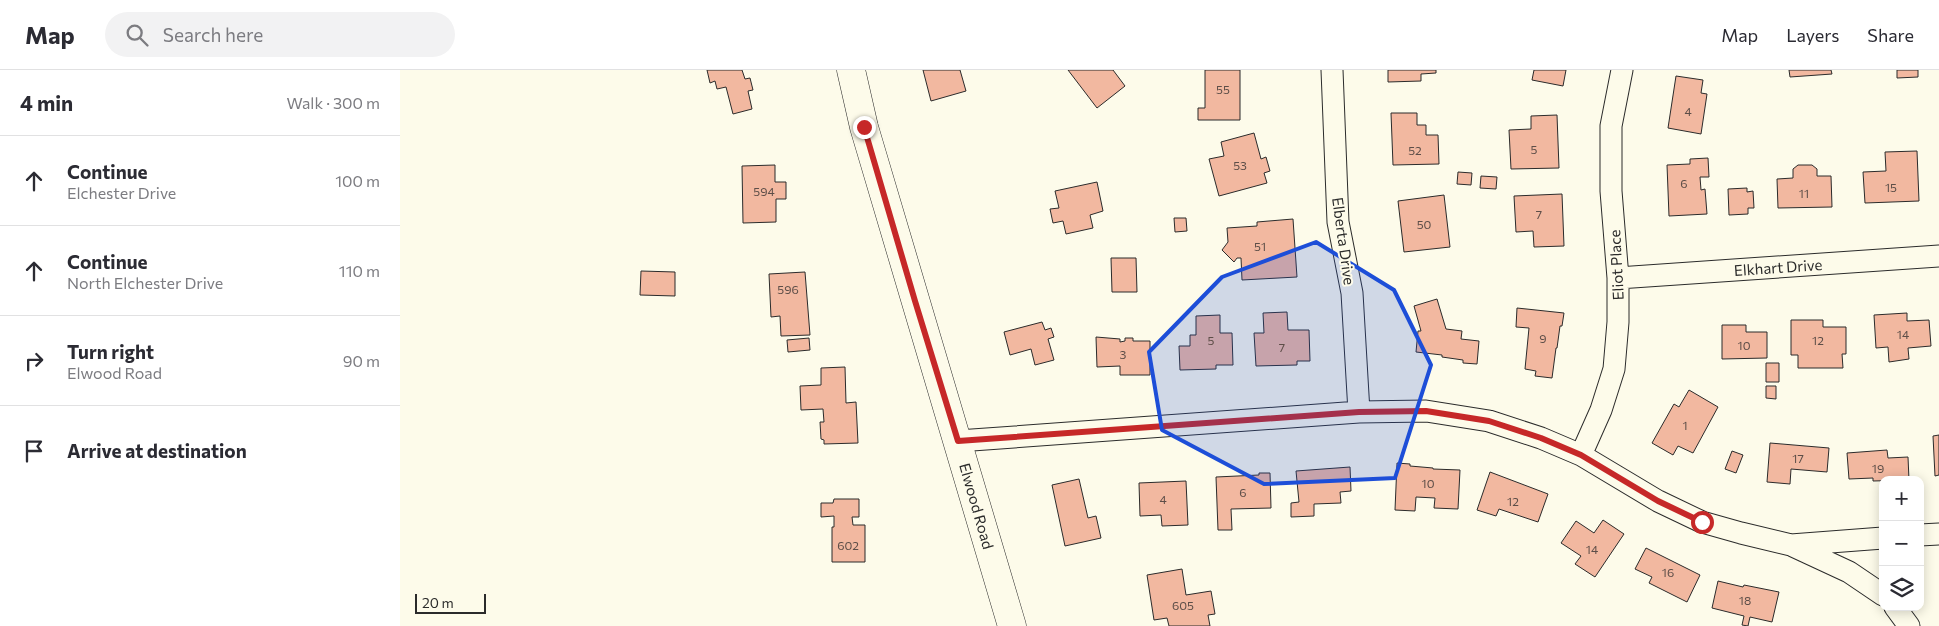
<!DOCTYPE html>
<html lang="en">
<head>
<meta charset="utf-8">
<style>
  :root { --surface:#fff; --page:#f2f2f3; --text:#2b2b33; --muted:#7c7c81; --line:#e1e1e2 }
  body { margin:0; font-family:Commissioner,sans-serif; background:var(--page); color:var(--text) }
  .controls { position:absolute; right:15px; bottom:15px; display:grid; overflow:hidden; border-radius:10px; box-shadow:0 2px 12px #0003 }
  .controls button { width:45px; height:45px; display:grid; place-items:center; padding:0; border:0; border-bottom:1px solid var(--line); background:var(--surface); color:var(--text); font:25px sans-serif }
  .scale { position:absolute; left:15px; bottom:12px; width:71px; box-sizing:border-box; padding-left:5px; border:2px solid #2b2b2b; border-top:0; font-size:14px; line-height:18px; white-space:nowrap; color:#2b2b2b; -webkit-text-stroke:4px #fdfbea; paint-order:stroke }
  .stop { position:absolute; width:15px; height:15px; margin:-11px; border:4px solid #c62828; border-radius:50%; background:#fff }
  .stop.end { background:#c62828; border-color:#fff; box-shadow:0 1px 5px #0008 }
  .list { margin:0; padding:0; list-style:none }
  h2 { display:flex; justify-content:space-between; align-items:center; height:65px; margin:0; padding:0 20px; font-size:21px }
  h2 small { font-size:16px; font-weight:400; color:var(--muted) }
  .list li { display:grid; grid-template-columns:32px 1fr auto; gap:15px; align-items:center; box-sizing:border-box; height:90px; padding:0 20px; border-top:1px solid var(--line) }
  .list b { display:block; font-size:19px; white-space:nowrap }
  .list p { margin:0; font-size:16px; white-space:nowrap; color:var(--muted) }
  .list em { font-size:16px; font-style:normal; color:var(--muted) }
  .icon { flex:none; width:28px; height:28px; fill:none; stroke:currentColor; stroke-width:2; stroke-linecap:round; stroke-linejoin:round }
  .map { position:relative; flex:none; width:1539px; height:556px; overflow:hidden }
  header { display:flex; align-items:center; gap:30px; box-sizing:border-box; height:70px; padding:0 25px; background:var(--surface); border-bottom:1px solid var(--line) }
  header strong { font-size:24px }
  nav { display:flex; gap:28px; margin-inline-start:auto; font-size:18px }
  .search { width:350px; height:45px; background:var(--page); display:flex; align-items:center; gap:12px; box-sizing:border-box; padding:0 18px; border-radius:28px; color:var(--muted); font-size:19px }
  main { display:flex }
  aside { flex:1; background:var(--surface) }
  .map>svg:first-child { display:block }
  .building { fill:#f2b8a0; stroke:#2b2b2b }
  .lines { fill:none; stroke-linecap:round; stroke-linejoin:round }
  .street-casing { stroke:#2b2b2b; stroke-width:23 }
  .secondary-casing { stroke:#2b2b2b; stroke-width:29 }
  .street { stroke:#fdfbea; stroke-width:21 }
  .secondary { stroke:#fdfbea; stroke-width:28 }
  .route { stroke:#c62828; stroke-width:6 }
  .marked { fill:#1d4ed8; fill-opacity:0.2; stroke:#1d4ed8; stroke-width:4; stroke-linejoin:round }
  .labels { text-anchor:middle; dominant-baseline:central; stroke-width:4; stroke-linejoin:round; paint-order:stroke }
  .number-label { font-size:12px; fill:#5d4e48 }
  .street-label { font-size:15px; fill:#2b2b2b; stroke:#fdfbea }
</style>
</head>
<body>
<header>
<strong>Map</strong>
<div class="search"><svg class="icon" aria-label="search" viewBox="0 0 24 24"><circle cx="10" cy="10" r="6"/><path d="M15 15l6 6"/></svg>Search here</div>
<nav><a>Map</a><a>Layers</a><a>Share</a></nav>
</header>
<main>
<aside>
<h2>4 min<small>Walk · 300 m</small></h2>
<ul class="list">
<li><svg class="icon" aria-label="ahead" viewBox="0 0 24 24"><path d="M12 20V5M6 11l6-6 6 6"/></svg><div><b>Continue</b><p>Elchester Drive</p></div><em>100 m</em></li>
<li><svg class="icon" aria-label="ahead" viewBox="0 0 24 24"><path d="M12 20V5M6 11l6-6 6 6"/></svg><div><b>Continue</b><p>North Elchester Drive</p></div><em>110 m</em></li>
<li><svg class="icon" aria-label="right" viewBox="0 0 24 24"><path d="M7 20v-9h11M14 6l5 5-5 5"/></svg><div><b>Turn right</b><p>Elwood Road</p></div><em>90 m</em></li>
<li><svg class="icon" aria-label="arrive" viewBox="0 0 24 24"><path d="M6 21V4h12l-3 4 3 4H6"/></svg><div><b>Arrive at destination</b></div></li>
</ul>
</aside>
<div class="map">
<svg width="1539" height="556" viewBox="0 0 1539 556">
  <rect width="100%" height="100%" fill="#fdfbea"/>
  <path class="building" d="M307,0H342L345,9L350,8L353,20L348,21L352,39L333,44L326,17L317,19L315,11L310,13Z
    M523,0H560L566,21L531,31Z
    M668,0H713L725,16L697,38Z
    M805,0H840V50H798V38H805Z
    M988,0H1036V3L1021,4V11L988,12Z
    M1134,0H1166L1163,16L1132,10Z
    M1389,0H1431L1432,4L1390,7Z
    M1497,0H1518V7L1497,8Z
    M1276,6L1303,10L1301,23L1307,24L1301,64L1268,58Z
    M991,43H1017V55H1026V65H1038L1039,94L993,95Z
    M1157,45L1159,98L1111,99L1109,60L1131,59V46Z
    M854,63L861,89L866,87L870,101L864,103L867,113L819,126L809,89L824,86L821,72Z
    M1517,81L1519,131L1465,133L1463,102L1486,101L1485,82Z
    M1308,88L1309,107H1300L1301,120L1305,119L1307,144L1269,146L1267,95L1290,94V89Z
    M375,95V112H386V129H376V152L343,153L342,96Z
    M1398,95H1412L1417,99V106H1431L1432,137L1378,138L1377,109L1393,108V99Z
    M1058,102L1072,103L1071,115L1057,114Z
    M1081,106L1097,107L1096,119L1080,118Z
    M697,112L703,141L690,145L693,158L666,164L663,151L653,153L650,139L659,138L655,121Z
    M1347,118V122L1353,121L1354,138H1348V144L1329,145L1328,119Z
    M1162,124L1164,176L1134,177L1133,161L1116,162L1114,126Z
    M1044,125L1050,177L1004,182L998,131Z
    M774,148H786L787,161L775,162Z
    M893,149L897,207L842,210L841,188H837L834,192L822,180L828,172L827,158L857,156V152Z
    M711,188H736L737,222H712Z
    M241,201L275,202V226L240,225Z
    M405,202L410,265L381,266L380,246L371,247L369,204Z
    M1037,229L1046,259L1062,261L1061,269L1079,271L1077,294L1063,293V290L1042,287V285L1016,282L1018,261H1021L1014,236Z
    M1117,238L1164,243L1162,256H1160L1157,278H1156L1152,308L1135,306L1136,301L1125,299L1129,258L1116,257Z
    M887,242L888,260H909L910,291H897V295L856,296L854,263H864L863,243Z
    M1507,243V251L1529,250L1531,276L1508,278L1509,289L1489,292L1488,277L1476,278L1474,245Z
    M820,245V263H832L833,295H816V299L780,300L779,276H790V265H796V246Z
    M1391,250H1423V257H1446V284H1442L1443,298H1398V285H1391Z
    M642,252L645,260L651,258L654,267L648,269L654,290L635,295L631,279L610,285L604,262Z
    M1322,255H1346V262H1367V288L1322,289Z
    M696,267L720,269V272L725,271V268H733V271H750V305H720V296L697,297Z
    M409,268L410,280L388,282L387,270Z
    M1366,293H1379V312H1366Z
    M445,297L446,333L456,332L458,373L424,374V370L421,369L420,352H424L423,339L401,340L400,316L421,315V298Z
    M1366,316H1376V329L1366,328Z
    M1289,320L1318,337L1293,383L1278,376L1273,385L1252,373L1274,334L1279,337Z
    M1539,365V405L1535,406L1533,366Z
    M1370,373L1429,378L1427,402L1391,399L1390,414L1367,412Z
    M1487,380L1488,388L1508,387L1509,410L1473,411V408L1449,409L1447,383Z
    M1332,381L1343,385L1336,403L1325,399Z
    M997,393L1010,394V396L1033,398V399L1060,400L1058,439L1034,438L1035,428L1016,427L1015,441L995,440Z
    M950,397L951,421L940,422L941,433L914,434V446L891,447V433L899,432L896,401Z
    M1090,402L1148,424L1138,452L1099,439L1096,446L1077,440Z
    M859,403H870L871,438L831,439L832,460H818L816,407L859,405Z
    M679,409L688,448L696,446L701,468L665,476L652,415Z
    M786,411L788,455L762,456L761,445L740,446L739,413Z
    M434,429H459V447H452L453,455H465V492H432V457H434V446L421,447V433H433Z
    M1203,450L1224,464L1195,507L1175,494L1181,486L1161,473L1176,451L1194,463Z
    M1246,478L1300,505L1287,532L1249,513L1252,507L1235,499Z
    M782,499L786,525L811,521L815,544L808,545L810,556H769L767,548L754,550L747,505Z
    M1318,511L1343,517L1344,515L1379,522L1372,552L1350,547L1348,556L1342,555L1344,546L1312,538Z"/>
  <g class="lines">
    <defs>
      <path id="street" d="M932,0L938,152L952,223L959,342
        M1218,208L1539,186
        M558,371L959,342L1026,341L1089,351L1141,368L1181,385L1258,431L1302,452L1341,463L1391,475L1483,468
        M1181,385L1201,340L1214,299L1218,252V208L1211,121V56L1222,0
        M1520,465L1539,464
        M1393,476L1449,502L1483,525
        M1495,537L1509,556"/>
      <path id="secondary" d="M451,0L464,57L612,556"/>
    </defs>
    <use href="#street" class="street-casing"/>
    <use href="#secondary" class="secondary-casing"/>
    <use href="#street" class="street"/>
    <use href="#secondary" class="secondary"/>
  </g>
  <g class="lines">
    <path class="route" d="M464,57L515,231L558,371L959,342L1026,341L1089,351L1141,368L1181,385L1258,431L1302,452"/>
  </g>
  <path class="marked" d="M916,172L994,220L1031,295L995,408L864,414L762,360L749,282L822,207Z"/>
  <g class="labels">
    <g class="number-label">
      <text x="823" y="19">55</text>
      <text x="1288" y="41">4</text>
      <text x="1134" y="79">5</text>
      <text x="1015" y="80">52</text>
      <text x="840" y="95">53</text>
      <text x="1284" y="113">6</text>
      <text x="1491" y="117">15</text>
      <text x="364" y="121">594</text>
      <text x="1404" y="123">11</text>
      <text x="1139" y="144">7</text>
      <text x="1024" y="154">50</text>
      <text x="860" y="176">51</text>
      <text x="388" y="219">596</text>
      <text x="1503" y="264">14</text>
      <text x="1143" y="268">9</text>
      <text x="811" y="270">5</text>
      <text x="1418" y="270">12</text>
      <text x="1344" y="275">10</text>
      <text x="882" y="277">7</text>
      <text x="723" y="284">3</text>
      <text x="1285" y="355">1</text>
      <text x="1398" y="388">17</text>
      <text x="1478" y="398">19</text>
      <text x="1028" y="413">10</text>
      <text x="843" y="422">6</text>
      <text x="763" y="429">4</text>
      <text x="1113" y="431">12</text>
      <text x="448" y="475">602</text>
      <text x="1192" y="479">14</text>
      <text x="1268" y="502">16</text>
      <text x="1345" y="530">18</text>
      <text x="783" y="535">605</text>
    </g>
    <g class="street-label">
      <text transform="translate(944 171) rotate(82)">Elberta Drive</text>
      <text transform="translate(1216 195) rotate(-93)">Eliot Place</text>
      <text transform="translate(1378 197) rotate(-4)">Elkhart Drive</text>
      <text transform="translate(577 436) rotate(74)">Elwood Road</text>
    </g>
  </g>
</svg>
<div class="controls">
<button>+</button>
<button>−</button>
<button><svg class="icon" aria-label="layers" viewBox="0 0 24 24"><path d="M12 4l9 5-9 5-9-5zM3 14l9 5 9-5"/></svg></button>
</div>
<div class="scale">20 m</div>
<div class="stop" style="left:1302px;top:452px"></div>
<div class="stop end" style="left:464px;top:57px"></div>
</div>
</main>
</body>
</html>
